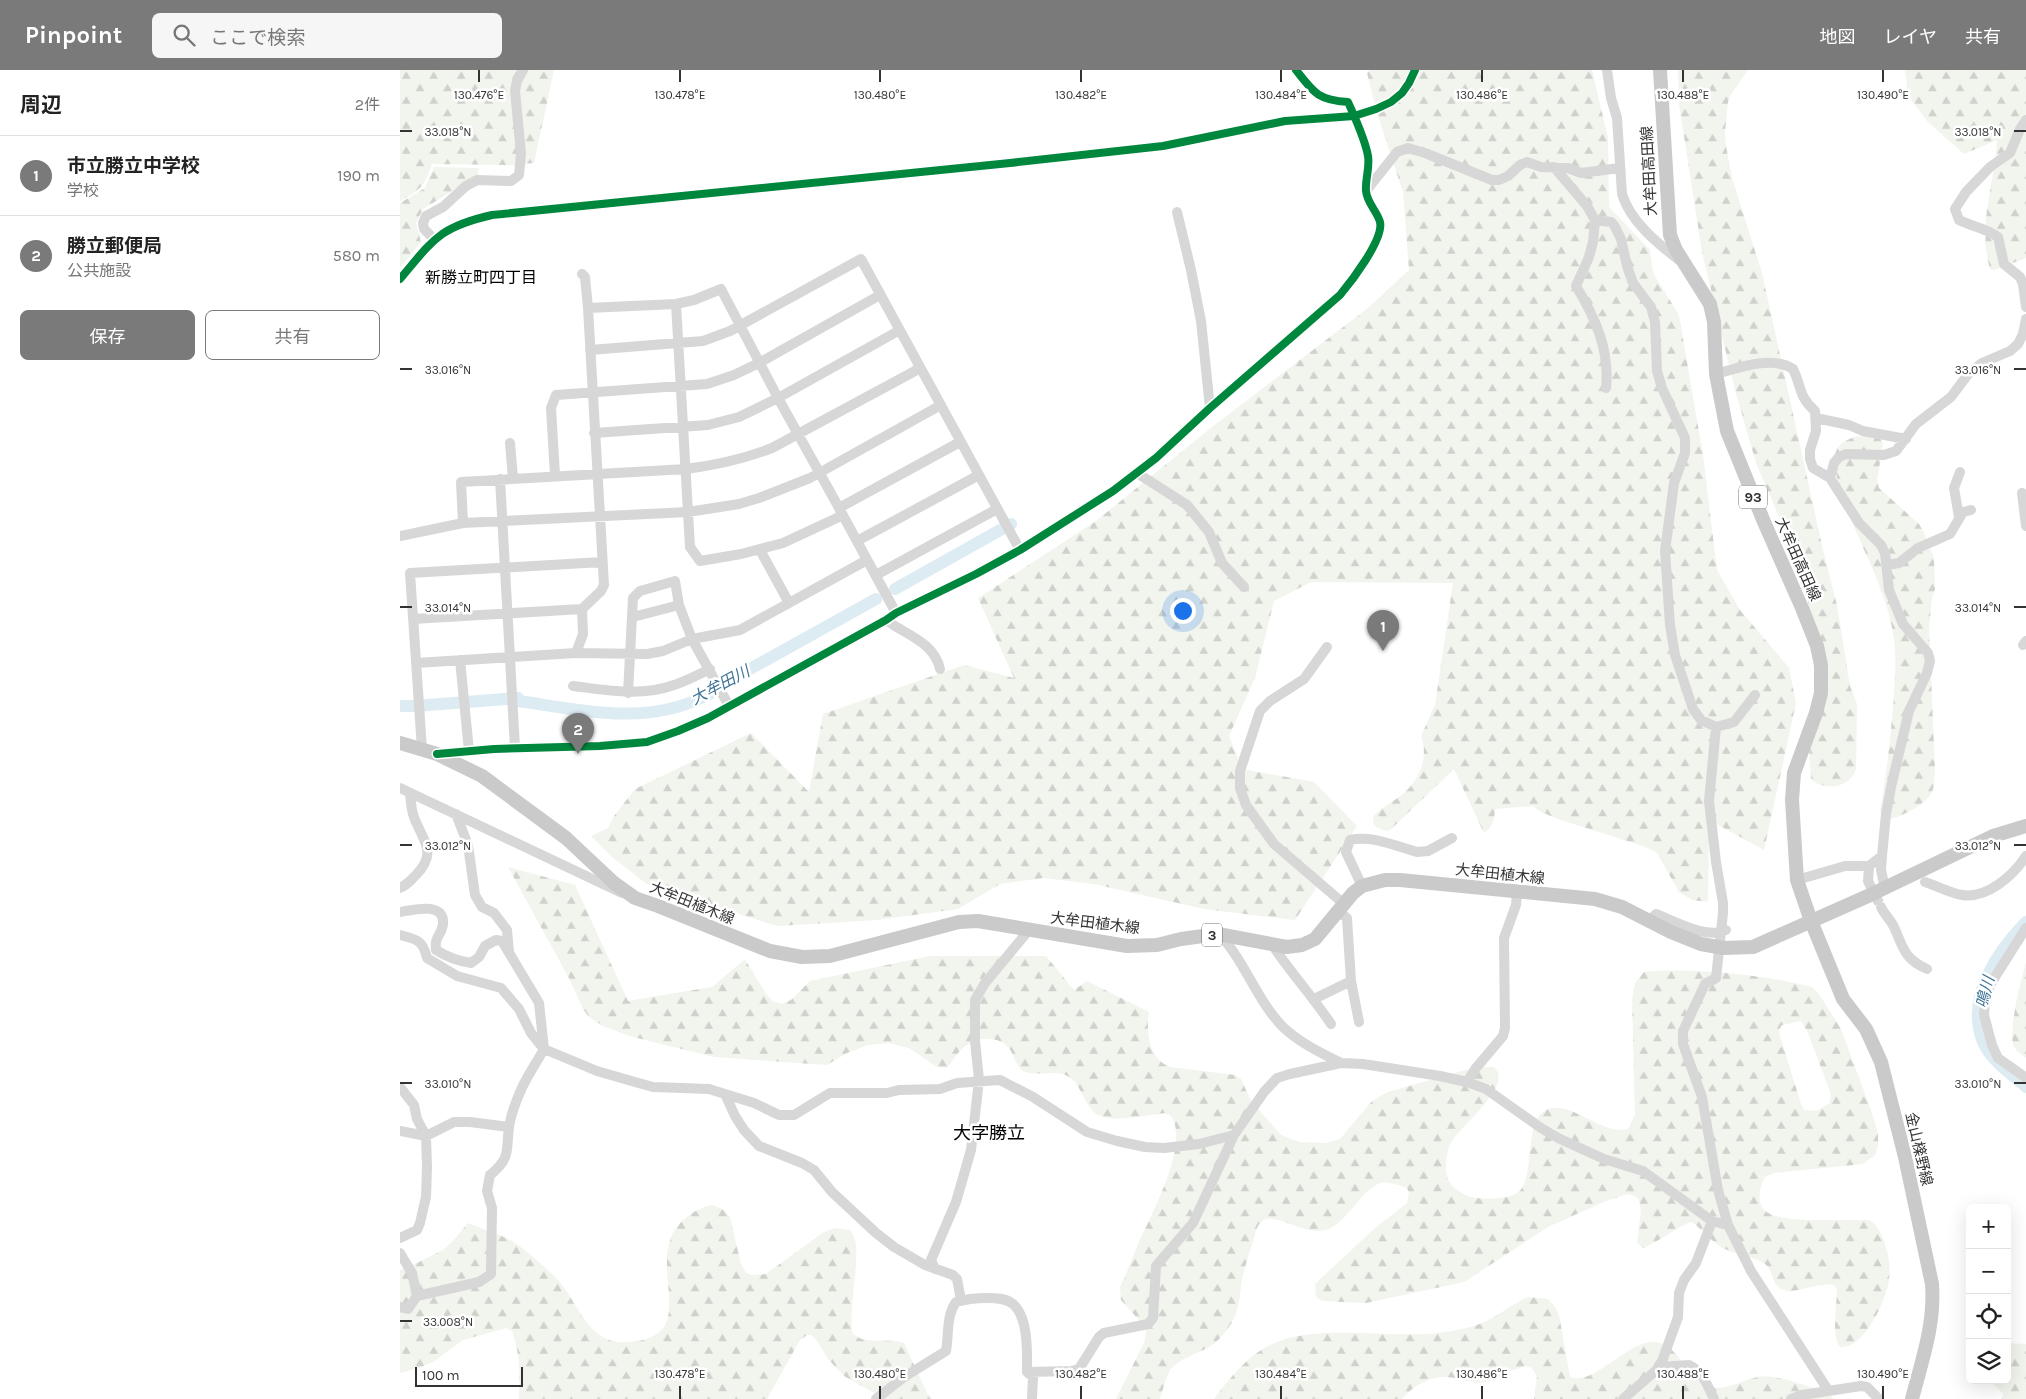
<!DOCTYPE html>
<html lang="ja">
<head>
<meta charset="utf-8">
<style>
  :root { --surface:#fff; --page:#f6f6f6; --text:#222; --muted:#767676; --line:#e0e0e0; --accent:#7a7a7a }
  body { margin:0; font-family:Karla,"Noto Sans JP",sans-serif; background:var(--page); color:var(--text) }
  .controls { position:absolute; right:15px; bottom:15px; display:grid; overflow:hidden; border-radius:8px; box-shadow:0 5px 20px #0002 }
  .controls button { width:45px; height:45px; display:grid; place-items:center; padding:0; border:0; border-bottom:1px solid var(--line); background:var(--surface); color:var(--text); font:25px sans-serif }
  .scale { position:absolute; left:15px; bottom:12px; width:108px; box-sizing:border-box; padding-left:5px; border:2px solid #333; border-top:0; font-size:14px; line-height:18px; white-space:nowrap; color:#333; -webkit-text-stroke:4px #fff; paint-order:stroke }
  .you { position:absolute; left:782px; top:540px; width:18px; height:18px; margin:-12px; border:4px solid #fff; border-radius:50%; background:#1a73e8; box-shadow:0 0 0 8px #1a73e833 }
  .badge { display:grid; place-items:center; width:32px; height:32px; border-radius:50%; background:var(--accent); color:#fff; font-size:16px; font-weight:700 }
  .pin { position:absolute; translate:-50% -41px; filter:drop-shadow(0 1px 2px #0008) }
  .pin::after { content:''; position:absolute; top:26px; width:18px; height:15px; background:inherit; clip-path:polygon(0 0,100% 0,50% 100%) }
  .list { margin:0; padding:0; list-style:none }
  h2 { display:flex; justify-content:space-between; align-items:center; height:65px; margin:0; padding:0 20px; font-size:21px }
  h2 small { font-size:16px; font-weight:400; color:var(--muted) }
  .list li { display:grid; grid-template-columns:32px 1fr auto; gap:15px; align-items:center; box-sizing:border-box; height:80px; padding:0 20px; border-top:1px solid var(--line) }
  .list b { display:block; font-size:19px; white-space:nowrap }
  .list p { margin:0; font-size:16px; white-space:nowrap; color:var(--muted) }
  .list em { font-size:16px; font-style:normal; color:var(--muted) }
  .actions { display:flex; gap:10px; padding:15px 20px }
  .actions a { flex:1; padding:11px 0; border:1px solid var(--accent); border-radius:8px; text-align:center; font-size:18px; color:var(--accent) }
  .actions .main { background:var(--accent); color:#fff }
  .icon { flex:none; width:28px; height:28px; fill:none; stroke:currentColor; stroke-width:2; stroke-linecap:round; stroke-linejoin:round }
  .map { position:relative; flex:none; width:1626px; height:1329px; overflow:hidden }
  header { display:flex; align-items:center; gap:30px; box-sizing:border-box; height:70px; padding:0 25px; background:var(--accent); color:#fff }
  header strong { font-size:24px }
  nav { display:flex; gap:28px; margin-inline-start:auto; font-size:18px }
  .search { width:350px; height:45px; background:var(--page); display:flex; align-items:center; gap:12px; box-sizing:border-box; padding:0 18px; border-radius:8px; color:var(--muted); font-size:19px }
  main { display:flex }
  aside { flex:1; background:var(--surface) }
  .map>svg:first-child { display:block }
  .forest { fill:url(#forest-firs); fill-rule:evenodd }
  .lines { fill:none; stroke-linecap:round; stroke-linejoin:round }
  .river { stroke:#ddebf3; stroke-width:12 }
  .minor-tunnel { stroke:#d6d6d6; stroke-width:10; stroke-dasharray:10 5; stroke-linecap:butt }
  .minor { stroke:#d7d7d7; stroke-width:10 }
  .major { stroke:#cacaca; stroke-width:14 }
  .cycleway-casing { stroke:#fff; stroke-width:11 }
  .cycleway { stroke:#00873e; stroke-width:8 }
  .ticks { fill:none; stroke:#333; stroke-width:2 }
  .labels { text-anchor:middle; dominant-baseline:central; stroke-width:5; stroke-linejoin:round; paint-order:stroke }
  .shield { fill:#fff; stroke:#707070; stroke-width:1 }
  .shield-label { font-size:14px; font-weight:bold; fill:#333 }
  .street-label { font-size:15px; fill:#333; stroke:#fff }
  .neighbourhood-label { font-size:16px; fill:#000; stroke:#fff }
  .water-label { font-size:16px; font-style:italic; fill:#3f7597; stroke:#fff }
  .quarter-label { font-size:18px; fill:#000; stroke:#fff }
  .ticks-label { font-size:12px; text-anchor:middle; fill:#333; stroke:#fff; stroke-width:5; stroke-linejoin:round; paint-order:stroke }
</style>
</head>
<body>
<header>
<strong>Pinpoint</strong>
<div class="search"><svg class="icon" aria-label="search" viewBox="0 0 24 24"><circle cx="10" cy="10" r="6"/><path d="M15 15l6 6"/></svg>ここで検索</div>
<nav><a>地図</a><a>レイヤ</a><a>共有</a></nav>
</header>
<main>
<aside>
<h2>周辺<small>2件</small></h2>
<ul class="list">
<li><span class="badge">1</span><div><b>市立勝立中学校</b><p>学校</p></div><em>190 m</em></li>
<li><span class="badge">2</span><div><b>勝立郵便局</b><p>公共施設</p></div><em>580 m</em></li>
</ul>
<div class="actions"><a class="main">保存</a><a>共有</a></div>
</aside>
<div class="map">
<svg width="1626" height="1329" viewBox="0 0 1626 1329">
  <defs>
    <pattern id="forest-firs" width="22" height="20" patternUnits="userSpaceOnUse" patternTransform="scale(1.25)"><rect width="22" height="20" fill="#f1f5ed"/><path d="M5 1l3.5 6h-7zM16 11l3.5 6h-7z" fill="#cfd2cc"/></pattern>
  </defs>
  <rect width="100%" height="100%" fill="#fff"/>
  <path class="forest" d="M0,0H154L134,93L112,95L32,94C25,116 20,120 0,131Z
    M970,0H1192L1208,68L1209,137L1250,180L1253,203L1279,245L1303,385L1317,500L1340,540L1389,598L1396,633L1364,780L1309,750L1308,832L1292,830L1279,822L1257,783L1246,777L1158,749L1141,742L1133,736L1095,739C1094,750 1093,757 1084,763L1054,699L989,761C978,759 969,756 975,744C984,736 995,731 1004,723C1020,709 1029,686 1021,666L1035,635L1053,513L911,512L874,531L855,608L829,666L842,699L914,712L957,756L895,850L804,839L694,814L643,808L600,814L558,839L477,850L377,856L248,815L212,787L191,766L208,758L214,746L235,719L351,663L409,722L423,644L564,595L614,608L578,528L696,451L812,357L968,238L1009,200L1003,122L977,43L967,3Z
    M1278,0H1348L1330,26L1328,32L1325,62L1326,76L1332,108L1362,203L1423,480L1437,535L1450,616L1457,634L1456,699C1450,718 1425,722 1411,709L1408,660L1415,624L1412,557L1406,519L1395,484L1356,393L1335,320L1302,182L1279,34Z
    M1505,0H1626V188L1594,200L1590,199C1577,155 1595,113 1597,70L1564,84L1528,52L1508,26Z
    M34,97L79,98L78,105L23,139L16,153L21,172L0,198V133L25,118Z
    M1471,364C1478,366 1481,368 1483,375L1477,410L1479,418L1519,454L1524,463L1534,488L1535,519L1532,529L1529,557L1535,700C1534,708 1535,717 1531,724C1525,734 1500,748 1489,749L1482,746L1480,741C1487,702 1491,664 1494,624C1495,604 1497,583 1493,563C1487,525 1467,488 1452,452C1444,432 1434,409 1435,386C1437,369 1457,366 1471,364Z
    M108,797L175,815L228,931L312,917L345,889L366,924L373,931L382,934L391,930L410,911L530,886H646L674,920L687,911L749,942C746,963 748,988 770,997L835,1005L841,1009L851,1031L881,1065L899,1072L926,1073L940,1069L972,1031L988,1022L1076,997H1094C1114,1013 1064,1054 1055,1067C1047,1076 1046,1087 1046,1099C1046,1113 1056,1121 1068,1126C1077,1129 1089,1129 1098,1128C1107,1127 1117,1126 1122,1118C1134,1100 1125,1050 1146,1040C1170,1028 1201,1066 1228,1059L1235,1045L1232,930L1235,913L1244,902C1292,897 1365,905 1412,917L1419,924L1441,959L1472,1043L1478,1064V1076L1475,1085L1463,1094L1374,1103L1365,1107C1360,1116 1356,1131 1364,1140C1379,1155 1447,1149 1469,1150C1477,1154 1481,1163 1484,1171C1488,1184 1491,1196 1489,1209C1487,1229 1464,1280 1440,1277C1431,1267 1437,1234 1437,1220L1434,1215C1418,1211 1395,1226 1381,1219C1372,1214 1373,1200 1365,1194C1354,1186 1337,1185 1325,1179C1313,1174 1303,1160 1292,1152C1285,1152 1255,1174 1243,1178L1237,1173L1241,1140L1239,1130L1235,1126L1227,1124L1201,1133L1148,1157L1064,1212L966,1233L922,1231L916,1227L915,1214L974,1159L1007,1133L1009,1123L1007,1118C999,1115 985,1110 978,1114C962,1121 950,1147 931,1158C908,1170 874,1140 862,1151C856,1156 855,1165 853,1172C849,1183 846,1194 843,1205C839,1221 841,1237 832,1252C827,1261 818,1272 809,1277C797,1284 778,1289 770,1300C765,1309 763,1320 760,1329H716L745,1271L746,1258L721,1230L720,1217C727,1203 732,1189 738,1174C750,1147 792,1071 770,1045L765,1043C747,1045 716,1052 700,1046C686,1040 683,1020 673,1010C660,997 641,1007 625,1002C618,1000 614,987 611,981C602,966 580,966 567,975C559,980 553,990 547,998L537,997L509,978L489,973L468,975L447,983L427,995L314,987L229,966L203,956L189,947L183,939L170,910ZM1401,951L1408,963L1431,1024L1430,1033L1416,1041L1404,1040L1401,1034L1380,966L1379,960L1382,955Z
    M1626,892V988C1621,984 1615,981 1613,974C1609,956 1621,911 1626,892Z
    M313,1135L324,1140L330,1147L341,1194L346,1203L351,1205L366,1204L424,1162L435,1158L450,1160C451,1162 453,1164 454,1167C461,1182 449,1239 452,1262C463,1277 488,1267 504,1273L527,1323L532,1329H485L444,1306L428,1289L415,1268L411,1265H407L400,1270L367,1329H119C120,1305 120,1283 112,1261L106,1258L63,1270L33,1292L19,1298L0,1303V1200L7,1198L43,1180L53,1171L68,1153C82,1159 97,1163 110,1170C123,1177 140,1193 152,1204C178,1227 186,1277 229,1272C239,1271 247,1270 255,1265C290,1247 244,1179 286,1148C294,1141 302,1137 313,1135Z
    M1128,1227L1148,1229L1155,1237L1159,1245L1170,1307C1194,1317 1229,1269 1256,1272C1280,1275 1289,1313 1310,1317C1326,1321 1342,1310 1358,1307C1378,1304 1409,1317 1428,1323L1433,1329H1134L1137,1306L1132,1298L1126,1296L1107,1302C1071,1329 1057,1293 1020,1314C1013,1317 1007,1324 1002,1329H814C828,1310 847,1287 868,1276C915,1250 998,1272 1052,1261C1062,1259 1073,1257 1082,1253C1098,1246 1112,1234 1128,1227Z
    M1607,1273L1626,1274V1329H1602L1603,1324L1589,1310H1607Z"/>
  <g class="lines">
    <path class="river" d="M495,519L611,454
      M0,636H15L118,628L119,631C181,640 245,656 303,627C314,622 323,617 332,609L476,529
      M1626,852C1597,882 1565,928 1583,972C1591,991 1612,1004 1626,1017"/>
    <path class="minor-tunnel" d="M1468,811L1481,837"/>
    <path class="minor" d="M1207,0L1211,28L1217,48L1222,124C1230,151 1257,173 1279,190
      M1626,50L1620,59L1610,83L1590,97L1566,122L1555,139L1559,150C1573,157 1584,157 1598,167L1604,194L1620,207L1623,214L1626,237
      M1154,97L1187,136L1195,150L1193,172L1189,187L1176,216C1195,247 1210,280 1206,318
      M966,121L997,82L1008,78L1025,83L1092,110H1099L1108,106L1120,95L1127,92L1141,97L1168,98L1181,103L1220,98
      M777,142L791,200L801,251L810,338
      M1195,150L1211,152L1214,155L1221,169L1227,196L1233,213L1251,237L1255,252L1257,301L1262,318L1285,368V383L1274,413L1265,481L1270,555L1275,585L1293,639L1301,650L1316,657L1334,652L1355,625
      M34,169L24,159L23,153L26,146L43,137L66,116L77,110L111,111L119,105L121,83L115,21L117,11L123,0
      M182,204L185,207L188,238
      M0,209C33,170 39,157 92,145L610,93L763,76L885,51L954,46L976,39L991,32L1002,23L1009,13L1015,0
      M276,234L290,477L300,491L341,484L383,473L439,447L441,443
      M190,280L303,271L330,261L461,189L620,480
      M1316,304C1338,298 1372,285 1393,299C1402,317 1398,326 1415,341L1416,361L1410,380V389L1413,398L1430,408L1459,453L1481,475L1485,483L1489,520L1503,554L1528,583L1530,591L1527,603L1509,641L1491,717L1486,744L1482,786L1481,800L1485,818
      M1416,348L1449,355L1463,361L1506,369
      M194,363L308,355L339,347L378,328L500,260
      M110,373L113,408
      M737,403L787,435L809,462L822,493L844,517
      M155,405L151,338L156,325L307,314L334,305L359,293L480,225
      M1430,408L1434,393L1439,387L1446,384L1484,385L1496,381L1516,354L1551,327L1569,303L1582,293L1610,281L1618,274L1623,264L1626,249
      M100,409L115,678
      M1622,423L1626,456
      M1559,447L1554,418L1560,402
      M63,453L61,412L286,399C316,395 344,389 372,378L515,301L519,296
      M0,466L63,453L288,442L339,434L359,428L410,408L541,335
      M457,471L579,405
      M360,480L389,533
      M1487,495L1499,493L1518,478L1550,464L1563,442L1571,440
      M476,505L597,439
      M496,543L439,438L560,372
      M233,547L279,535
      M13,549L182,539L201,521L204,515L188,238L276,234L294,230L321,219L378,328L439,438
      M486,550C506,565 534,572 540,599
      M1623,575L1626,571
      M927,577L904,609L870,631L860,641L840,701V718L846,735L874,774L944,834
      M176,583L183,564L182,539
      M60,590L69,681
      M16,593L176,583L247,584L263,581L292,569L340,560L467,490
      M173,616C206,620 241,627 274,615C286,611 298,605 310,599
      M228,623L233,528L240,521L275,511L279,535L292,569L329,636
      M1316,657L1309,731L1316,792L1323,833V843L1316,908L1305,914L1283,961V974L1302,1027L1318,1120L1328,1155L1351,1201L1428,1320
      M22,679L10,503L202,492
      M37,684L94,679L200,676L247,672L278,661L308,648L486,550L496,543L576,504L620,480L713,421L756,388L810,338L940,225C951,212 984,169 980,152C977,141 967,133 966,121C965,109 970,98 968,86C965,69 955,48 948,32C918,30 914,23 896,0
      M0,718L222,823
      M56,744L68,775L75,825L82,837L94,843L107,860L109,882
      M1397,810L1445,796H1469
      M1468,811L1469,796L1482,786
      M1525,812C1537,816 1550,823 1562,825C1587,829 1614,805 1626,786
      M962,816L946,782L950,770C972,765 995,776 1017,782L1028,781L1052,768
      M0,818C7,815 10,811 15,806C37,784 25,773 15,750C11,741 11,732 10,723
      M1481,837C1484,844 1490,849 1494,857C1503,877 1504,889 1527,899
      M0,842C12,840 45,831 43,854C42,865 34,866 36,880C47,887 58,891 71,893L79,887L85,876L96,870L102,871L139,933L144,979L197,1001L235,1012L253,1017L309,1019L354,1033L379,1045H394L430,1023H487L499,1020L540,1019L557,1013L600,1010L633,1027L687,1062L717,1071L745,1077L764,1078L799,1074L834,1065
      M939,842L947,848L951,911L959,952
      M1249,851L1256,844C1274,851 1308,870 1326,860
      M1626,858L1590,915L1585,930L1584,945L1592,975L1598,988L1626,1008
      M819,864C845,891 856,929 882,956C898,972 921,983 941,993
      M0,865C16,869 23,870 27,888L57,906L101,918L119,939L131,963L144,979C137,992 127,1006 121,1020C116,1031 111,1045 109,1057C106,1081 111,1088 90,1105L87,1121L92,1138L91,1204L79,1212L17,1226
      M873,876C891,903 913,927 931,954
      M914,929L951,911
      M1067,1012L1076,998L1103,966L1105,958L1104,868L1116,835L1117,823
      M0,1017L14,1035L17,1049L26,1066L27,1097L26,1127L20,1153L17,1160L0,1168
      M325,1024L335,1046L344,1060L359,1076L402,1093L414,1100L432,1122L476,1163L494,1177L525,1195L553,1205L557,1209L561,1230
      M0,1061L26,1066L54,1052H70L109,1057
      M0,1183L12,1203L17,1226L8,1239L0,1237
      M535,1199L531,1190L556,1132L571,1080L579,1010L575,971V930L585,913L629,860
      M1260,1297L1289,1295C1302,1301 1308,1316 1314,1329
      M627,1302L671,1301L679,1299L699,1267L704,1263L748,1254L753,1248L756,1196L793,1153L834,1065L864,1022L877,1008L890,1004L941,993L963,994L1040,1006L1067,1012L1086,1019L1141,1058L1158,1068L1204,1089L1243,1101L1312,1151L1328,1155
      M627,1302L633,1307L632,1329
      M476,1329L504,1307L546,1281C549,1265 546,1246 556,1232C566,1229 576,1228 587,1228C595,1228 606,1228 613,1234C629,1248 627,1284 627,1302
      M1223,1329L1260,1297L1278,1247L1279,1223L1284,1210L1296,1193L1312,1151
      M1391,1329L1402,1325L1461,1316L1467,1317L1479,1329"/>
    <path class="major" d="M1260,0L1270,165L1276,180L1310,234L1314,252L1316,304L1327,361L1364,452L1402,538L1417,576L1421,595V623L1416,643L1394,703L1392,730L1397,810L1411,851L1443,929L1466,959L1481,992L1505,1087L1532,1214C1535,1255 1522,1290 1512,1329
      M0,673L37,684L82,706L166,768L214,813L235,828L258,836L370,881L402,887L430,886L559,852L578,851L727,876L757,875L781,869L818,864L887,877L902,875L915,869L953,823L962,816L985,810H1000L1195,829L1222,837L1271,862L1301,874L1323,878L1353,877L1468,826L1593,766L1626,756"/>
    <defs>
      <path id="cycleway" d="M0,209C33,170 39,157 92,145L610,93L763,76L885,51L954,46L976,39L991,32L1002,23L1009,13L1015,0
        M37,684L94,679L200,676L247,672L278,661L308,648L486,550L496,543L576,504L620,480L713,421L756,388L810,338L940,225C951,212 984,169 980,152C977,141 967,133 966,121C965,109 970,98 968,86C965,69 955,48 948,32C918,30 914,23 896,0"/>
    </defs>
    <use href="#cycleway" class="cycleway-casing"/>
    <use href="#cycleway" class="cycleway"/>
  </g>
  <path class="ticks" d="M79,0V12M280,0V12M480,0V12M681,0V12M881,0V12M1082,0V12M1283,0V12M1483,0V12M0,61H12M1614,61H1626M0,299H12M1614,299H1626M0,537H12M1614,537H1626M0,775H12M1614,775H1626M0,1013H12M1614,1013H1626M0,1251H12M280,1316V1329M480,1316V1329M681,1316V1329M881,1316V1329M1082,1316V1329M1283,1316V1329M1483,1316V1329"/>
  <g class="labels">
    <g class="shield">
      <rect x="1339" y="415.5" width="28" height="23" rx="4"/>
      <rect x="802" y="853.5" width="20" height="23" rx="4"/>
    </g>
    <g class="shield-label">
      <text x="1353" y="427">93</text>
      <text x="812" y="865">3</text>
    </g>
    <g class="street-label">
      <text transform="translate(1249 101) rotate(-93)">大牟田高田線</text>
      <text transform="translate(1398 489) rotate(66)">大牟田高田線</text>
      <text transform="translate(1100 804) rotate(6)">大牟田植木線</text>
      <text transform="translate(292 833) rotate(22)">大牟田植木線</text>
      <text transform="translate(695 853) rotate(7)">大牟田植木線</text>
      <text transform="translate(1519 1079) rotate(77)">金山檪野線</text>
    </g>
    <g class="neighbourhood-label">
      <text x="81" y="207">新勝立町四丁目</text>
    </g>
    <g class="water-label">
      <text transform="translate(320 615) rotate(-28)">大牟田川</text>
      <text transform="translate(1585 922) rotate(-75)">鳴川</text>
    </g>
    <g class="quarter-label">
      <text x="589" y="1063">大字勝立</text>
    </g>
  </g>
  <g class="ticks-label">
    <text x="79" y="29">130.476°E</text>
    <text x="280" y="29">130.478°E</text>
    <text x="480" y="29">130.480°E</text>
    <text x="681" y="29">130.482°E</text>
    <text x="881" y="29">130.484°E</text>
    <text x="1082" y="29">130.486°E</text>
    <text x="1283" y="29">130.488°E</text>
    <text x="1483" y="29">130.490°E</text>
    <text x="48" y="66">33.018°N</text>
    <text x="1578" y="66">33.018°N</text>
    <text x="48" y="304">33.016°N</text>
    <text x="1578" y="304">33.016°N</text>
    <text x="48" y="542">33.014°N</text>
    <text x="1578" y="542">33.014°N</text>
    <text x="48" y="780">33.012°N</text>
    <text x="1578" y="780">33.012°N</text>
    <text x="48" y="1018">33.010°N</text>
    <text x="1578" y="1018">33.010°N</text>
    <text x="48" y="1256">33.008°N</text>
    <text x="280" y="1308">130.478°E</text>
    <text x="480" y="1308">130.480°E</text>
    <text x="681" y="1308">130.482°E</text>
    <text x="881" y="1308">130.484°E</text>
    <text x="1082" y="1308">130.486°E</text>
    <text x="1283" y="1308">130.488°E</text>
    <text x="1483" y="1308">130.490°E</text>
  </g>
</svg>
<div class="controls">
<button>+</button>
<button>−</button>
<button><svg class="icon" aria-label="locate" viewBox="0 0 24 24"><circle cx="12" cy="12" r="6"/><path d="M12 2v4M12 18v4M2 12h4M18 12h4"/></svg></button>
<button><svg class="icon" aria-label="layers" viewBox="0 0 24 24"><path d="M12 4l9 5-9 5-9-5zM3 14l9 5 9-5"/></svg></button>
</div>
<div class="scale">100 m</div>
<div class="you"></div>
<div class="pin badge" style="left:983px;top:581px">1</div>
<div class="pin badge" style="left:178px;top:684px">2</div>
</div>
</main>
</body>
</html>
